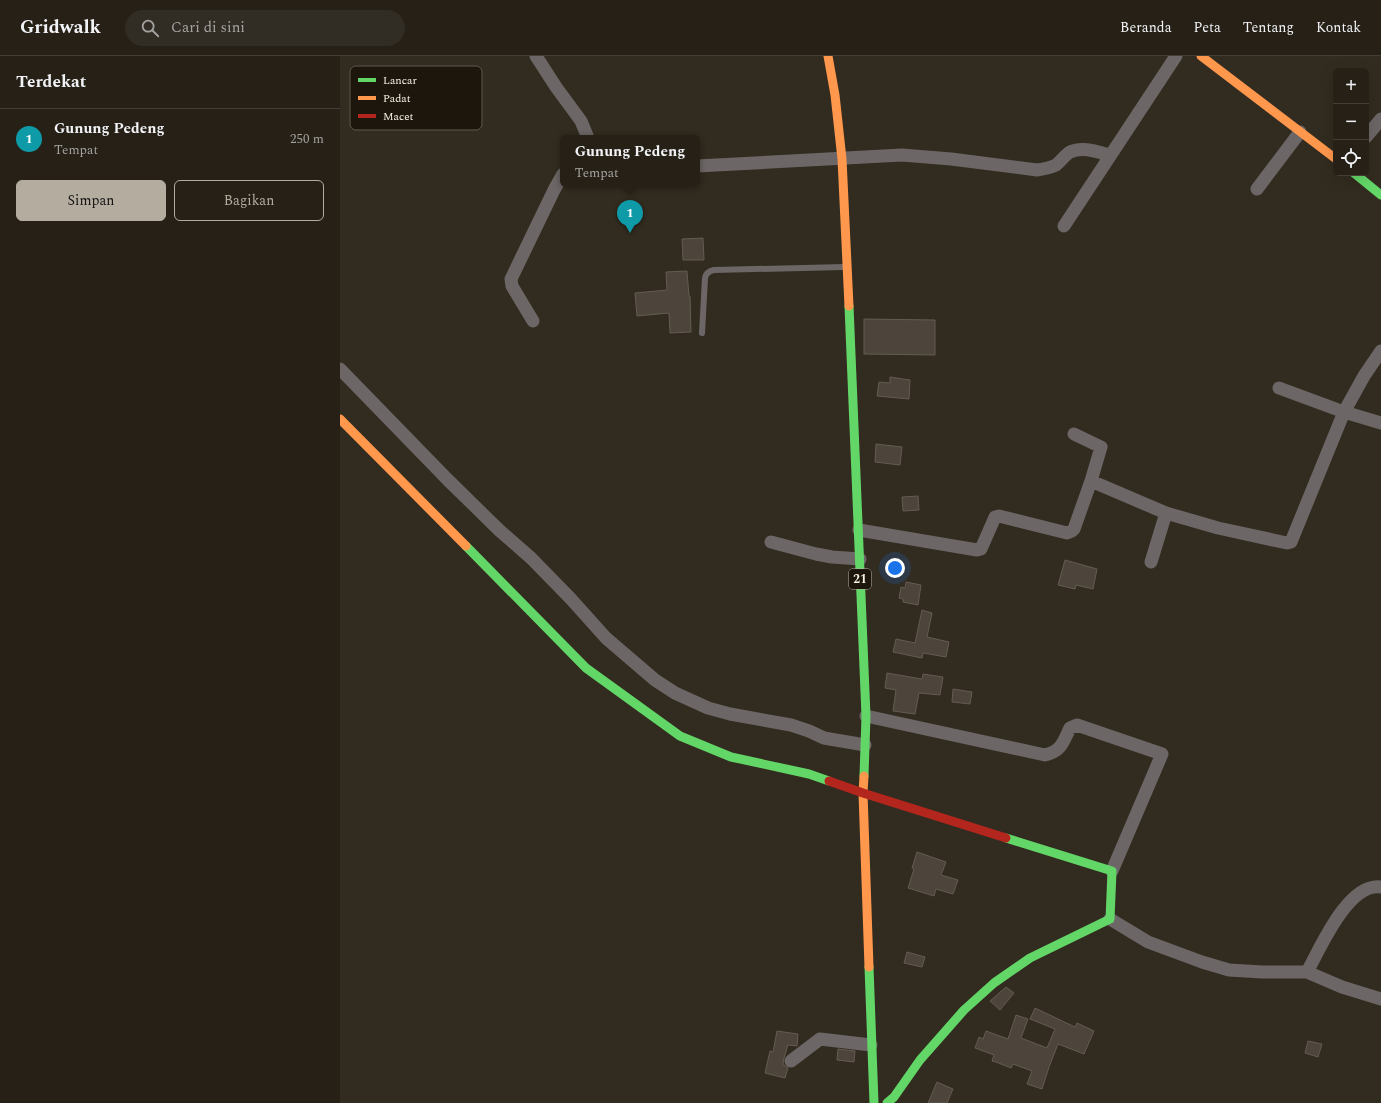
<!DOCTYPE html>
<html lang="id">
<head>
<meta charset="utf-8">
<style>
  :root { --surface:#262017; --page:#322d24; --text:#f1f3f6; --muted:#a4a3a1; --line:#423e36; --accent:#b4ac9f }
  body { margin:0; font-family:Spectral,serif; background:var(--page); color:var(--text) }
  .controls { position:absolute; right:12px; top:12px; display:grid; overflow:hidden; border-radius:6px; box-shadow:0 4px 16px #0002 }
  .controls button { width:36px; height:36px; display:grid; place-items:center; padding:0; border:0; border-bottom:1px solid var(--line); background:var(--surface); color:var(--text); font:20px sans-serif }
  .you { position:absolute; left:555px; top:512px; width:14px; height:14px; margin:-10px; border:3px solid #fff; border-radius:50%; background:#1a73e8; box-shadow:0 0 0 6px #1a73e833 }
  .badge { display:grid; place-items:center; width:26px; height:26px; border-radius:50%; background:var(--accent); color:#fff; font-size:13px; font-weight:700 }
  .pin { position:absolute; translate:-50% -33px; filter:drop-shadow(0 1px 2px #0008) }
  .pin::after { content:''; position:absolute; top:21px; width:14px; height:12px; background:inherit; clip-path:polygon(0 0,100% 0,50% 100%) }
  .popup { position:absolute; left:220px; top:79px; width:140px; height:52px; box-sizing:border-box; display:grid; place-content:center; border-radius:6px; background:var(--surface); filter:drop-shadow(0 1px 3px #0005); font-size:13px; white-space:nowrap; color:var(--muted) }
  .popup b { font-size:15px; color:var(--text) }
  .popup::after { content:''; position:absolute; left:50%; top:100%; margin-left:-8px; border:8px solid transparent; border-top-color:var(--surface) }
  .list { margin:0; padding:0; list-style:none }
  h2 { display:flex; justify-content:space-between; align-items:center; height:52px; margin:0; padding:0 16px; font-size:17px }
  h2 small { font-size:13px; font-weight:400; color:var(--muted) }
  .list li { display:grid; grid-template-columns:26px 1fr auto; gap:12px; align-items:center; box-sizing:border-box; height:60px; padding:0 16px; border-top:1px solid var(--line) }
  .list b { display:block; font-size:15px; white-space:nowrap }
  .list p { margin:0; font-size:13px; white-space:nowrap; color:var(--muted) }
  .list em { font-size:13px; font-style:normal; color:var(--muted) }
  .actions { display:flex; gap:8px; padding:12px 16px }
  .actions a { flex:1; padding:9px 0; border:1px solid var(--accent); border-radius:6px; text-align:center; font-size:14px; color:var(--accent) }
  .actions .main { background:var(--accent); color:#111 }
  .icon { flex:none; width:22px; height:22px; fill:none; stroke:currentColor; stroke-width:2; stroke-linecap:round; stroke-linejoin:round }
  .map { position:relative; flex:none; width:1041px; height:1047px; overflow:hidden }
  header { display:flex; align-items:center; gap:24px; box-sizing:border-box; height:56px; padding:0 20px; background:var(--surface); border-bottom:1px solid var(--line) }
  header strong { font-size:19px }
  nav { display:flex; gap:22px; margin-inline-start:auto; font-size:14px }
  .search { width:280px; height:36px; background:var(--page); display:flex; align-items:center; gap:10px; box-sizing:border-box; padding:0 14px; border-radius:22px; color:var(--muted); font-size:15px }
  main { display:flex }
  aside { flex:1; background:var(--surface) }
  .map>svg:first-child { display:block }
  .building { fill:#4d443c; stroke:#645b53 }
  .lines { fill:none; stroke-linecap:round; stroke-linejoin:round }
  .lane { stroke:#6c6666; stroke-width:6 }
  .street { stroke:#6c6666; stroke-width:13 }
  .fast { stroke:#63d668; stroke-width:9 }
  .slow { stroke:#ff974d; stroke-width:9 }
  .jam { stroke:#b3261e; stroke-width:9 }
  .labels { text-anchor:middle; dominant-baseline:central; stroke-width:4; stroke-linejoin:round; paint-order:stroke }
  .shield { fill:#1c160d; stroke:#b7b0a4; stroke-width:1 }
  .shield-label { font-size:12px; font-weight:bold; fill:#faf2e4 }
  .key { fill:#1c160d; stroke:#5f584e; stroke-width:1 }
  .key-label { font-size:11px; fill:#faf2e4 }
</style>
</head>
<body>
<header>
<strong>Gridwalk</strong>
<div class="search"><svg class="icon" aria-label="search" viewBox="0 0 24 24"><circle cx="10" cy="10" r="6"/><path d="M15 15l6 6"/></svg>Cari di sini</div>
<nav><a>Beranda</a><a>Peta</a><a>Tentang</a><a>Kontak</a></nav>
</header>
<main>
<aside>
<h2>Terdekat<small></small></h2>
<ul class="list">
<li><span class="badge" style="background:#0f9aa8">1</span><div><b>Gunung Pedeng</b><p>Tempat</p></div><em>250 m</em></li>
</ul>
<div class="actions"><a class="main">Simpan</a><a>Bagikan</a></div>
</aside>
<div class="map">
<svg width="1041" height="1047" viewBox="0 0 1041 1047">
  <rect width="100%" height="100%" fill="#322b1f"/>
  <path class="building" d="M363,182L364,204H343L342,183Z
    M347,215L349,240H350L351,276L330,277L329,257L297,260L295,237L327,234L326,216Z
    M524,263L595,264V299L524,298Z
    M550,321L570,324L569,343L537,340L539,326L550,327Z
    M536,388L562,391L560,409L535,406Z
    M578,440L579,454L563,455L562,441Z
    M725,504L757,513L753,533L736,529L735,533L718,529Z
    M566,526L581,529L578,549L563,546V543L559,542L561,531L565,532Z
    M582,554L592,557L587,581L609,586L606,601L583,597L582,602L553,596L556,583L575,587Z
    M547,617L582,623L583,618L603,621L600,639L579,637L575,658L553,655L556,634L545,632Z
    M613,633L632,636L630,648L612,646Z
    M577,796L606,806L601,819L618,824L613,838L596,833L594,840L568,832L574,813L572,812Z
    M567,896L585,901L582,911L564,907Z
    M666,931L674,937L660,954L650,945Z
    M695,952L735,971L737,967L754,975L744,998L718,988L709,1011L702,1033L687,1028L692,1015L673,1008L671,1012L656,1006L652,1005L654,999L635,992L639,981L643,983L646,975L668,983L676,959L688,963L681,982L707,992L715,973L690,963Z
    M437,975L458,978L457,990L448,989L444,1002L443,1008L448,1012L445,1022L425,1017L430,995L433,996Z
    M968,985L982,988L978,1001L965,997Z
    M498,993L515,995L514,1006L497,1004Z
    M597,1026L613,1033L607,1047H588Z"/>
  <g class="lines">
    <path class="lane" d="M362,277L365,222C366,217 369,215 374,214L504,211"/>
    <path class="street" d="M196,0L216,31L241,65L248,82
      M1026,81L1041,63
      M357,110L562,99L611,103L697,114C704,113 710,112 716,109C721,105 725,99 730,96C743,90 758,96 770,99
      M917,133L960,76
      M724,170L836,0
      M193,265L172,230L171,223L214,134L223,118
      M0,313L107,423L159,474L191,502L231,543L266,582L315,624L335,637L368,652L390,658L451,669L469,675L484,682L525,689
      M939,332L1004,356L1041,367
      M734,378L761,391L751,425
      M519,474L637,494L641,493L655,461L659,460L727,477L732,475L734,473L751,425L826,457L878,472L947,487L951,486L1004,356L1024,320L1041,295
      M431,486L476,498L492,501L520,503
      M811,506L826,457
      M526,660L705,699C722,695 723,686 730,672L737,669L822,698L772,815
      M770,863L808,886L862,906L889,914L922,916H967L1002,931L1041,943
      M967,916C980,893 1008,826 1041,831
      M451,1005L480,983L531,989"/>
    <path class="fast" d="M1014,117L1041,139
      M509,250L526,660L524,720
      M126,490L246,612L340,680L391,701L469,718L489,725
      M529,911L534,1047
      M547,1047L554,1041L580,1004L624,954L654,927L690,902L770,863L772,815L666,782"/>
    <path class="slow" d="M488,0L495,39L502,103L509,250
      M861,0L996,103
      M0,363L126,490
      M524,720L523,737L529,911"/>
    <path class="jam" d="M489,725L523,737L666,782"/>
  </g>
  <g class="labels">
    <rect class="shield" x="509" y="513" width="22" height="20" rx="3"/>
    <g class="shield-label">
      <text x="520" y="523">21</text>
    </g>
  </g>
  <rect x="10" y="10" width="132" height="64" rx="6" class="key"/>
  <rect x="18" y="22" width="18" height="4" fill="#63d668"/>
  <rect x="18" y="40" width="18" height="4" fill="#ff974d"/>
  <rect x="18" y="58" width="18" height="4" fill="#b3261e"/>
  <g class="key-label">
    <text x="43" y="28">Lancar</text>
    <text x="43" y="46">Padat</text>
    <text x="43" y="64">Macet</text>
  </g>
</svg>
<div class="controls">
<button>+</button>
<button>−</button>
<button><svg class="icon" aria-label="locate" viewBox="0 0 24 24"><circle cx="12" cy="12" r="6"/><path d="M12 2v4M12 18v4M2 12h4M18 12h4"/></svg></button>
</div>
<div class="you"></div>
<div class="pin badge" style="left:290px;top:177px;background:#0f9aa8">1</div>
<div class="popup"><b>Gunung Pedeng</b>Tempat</div>
</div>
</main>
</body>
</html>
